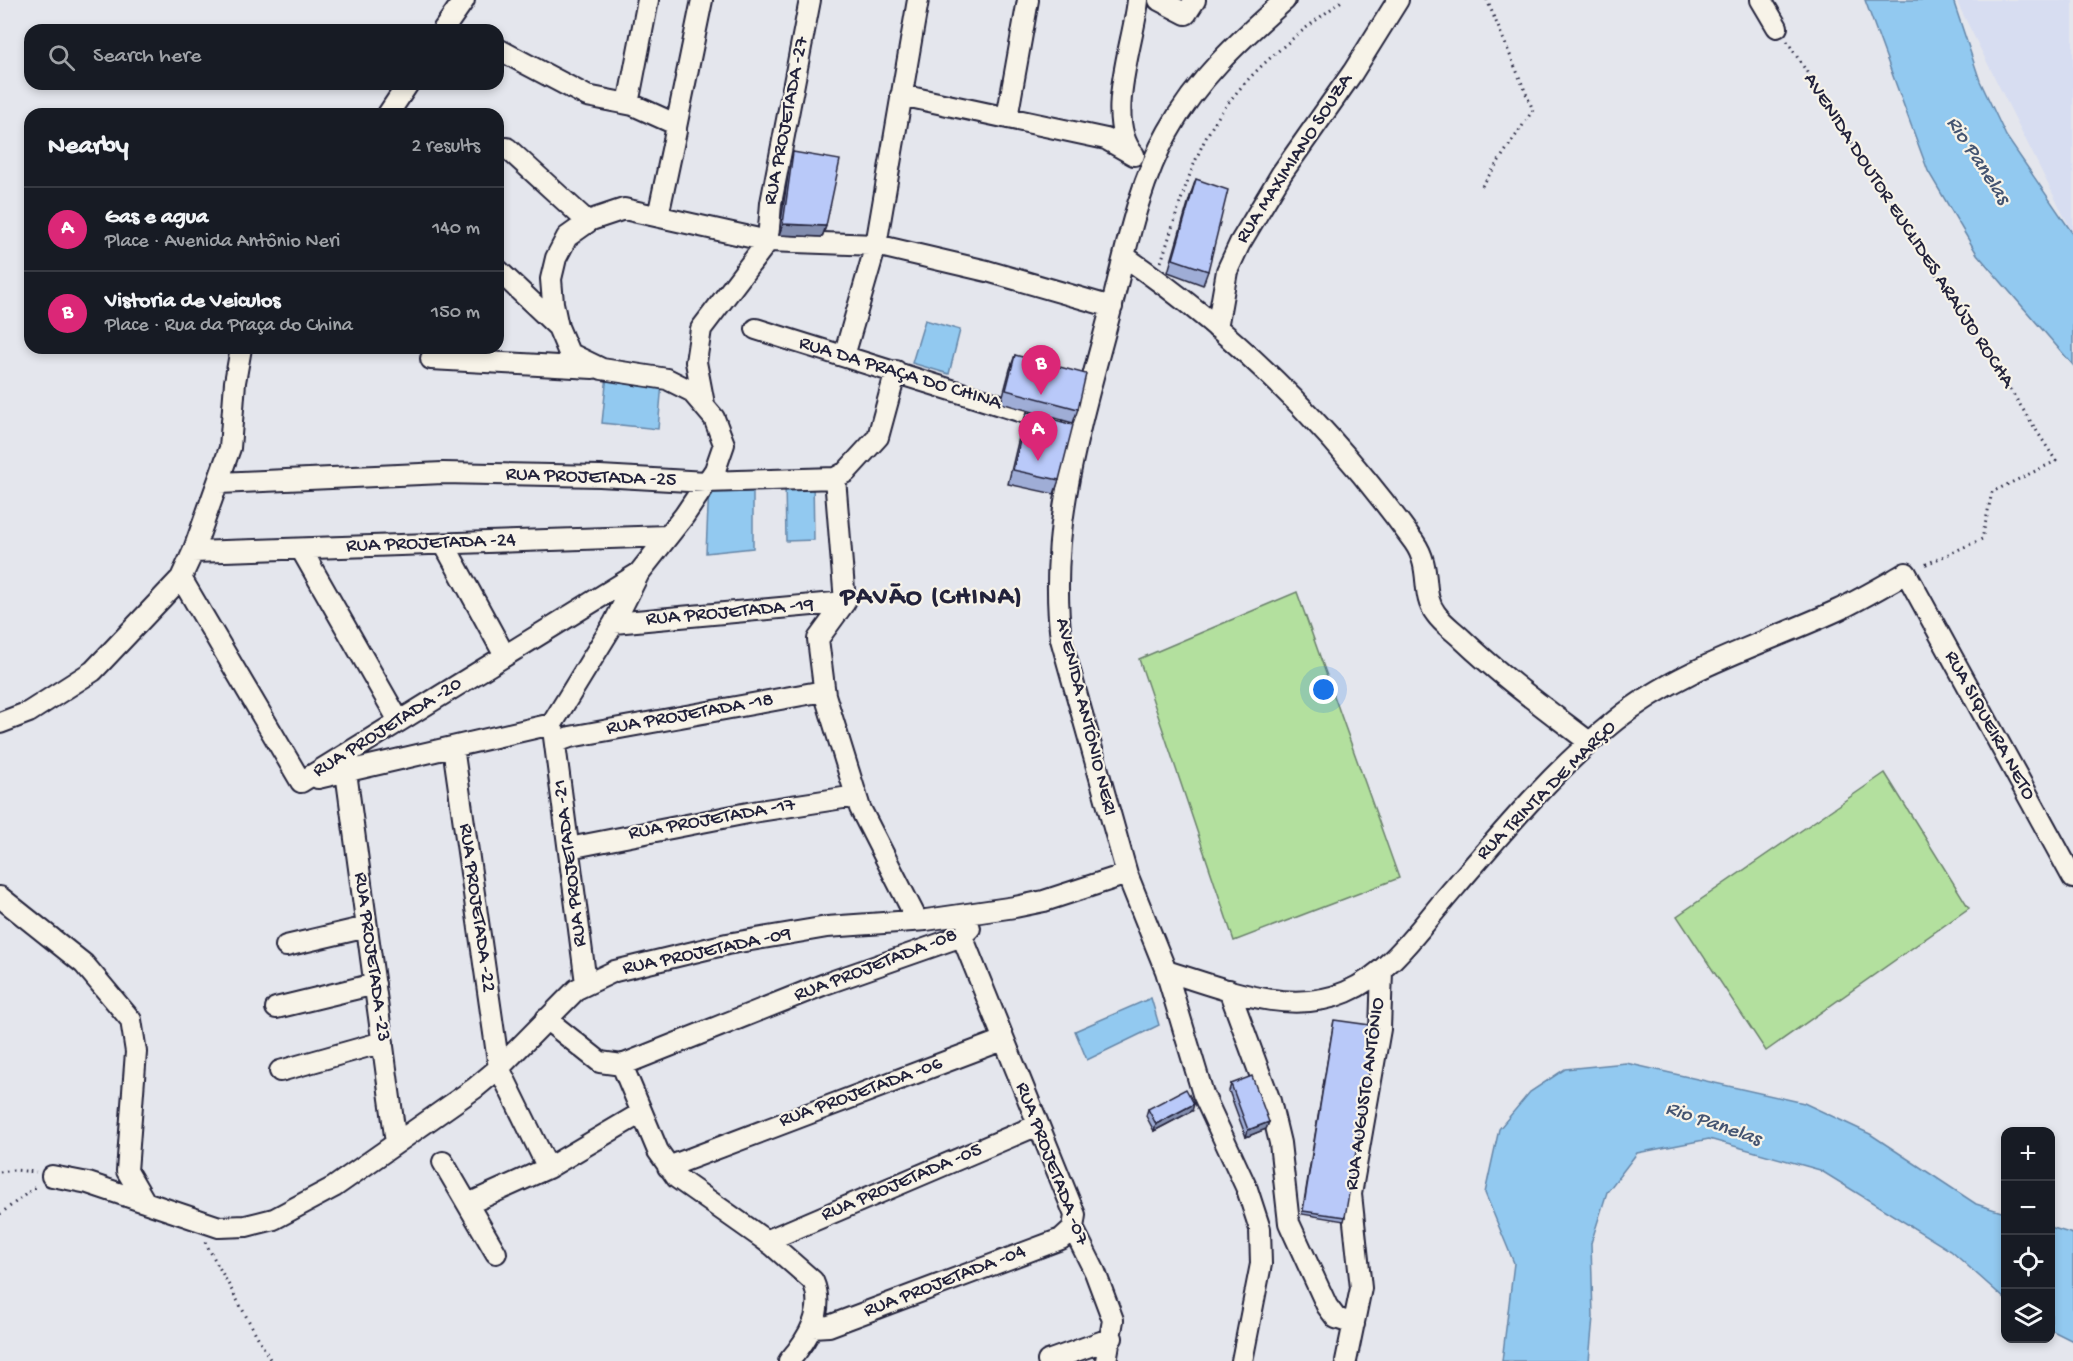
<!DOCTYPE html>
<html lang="en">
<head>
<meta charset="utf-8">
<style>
  :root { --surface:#171b24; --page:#20242c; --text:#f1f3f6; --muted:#9ea1a6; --line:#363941; --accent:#db2777 }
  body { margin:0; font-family:"Gochi Hand",sans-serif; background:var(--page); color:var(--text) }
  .controls { position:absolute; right:18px; bottom:18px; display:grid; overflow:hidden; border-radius:12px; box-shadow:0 3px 9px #0003 }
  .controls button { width:54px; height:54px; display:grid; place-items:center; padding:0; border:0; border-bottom:2px solid var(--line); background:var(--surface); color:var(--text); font:30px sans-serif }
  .you { position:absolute; left:1324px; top:690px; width:21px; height:21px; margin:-15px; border:4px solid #fff; border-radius:50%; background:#1a73e8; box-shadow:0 0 0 9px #1a73e833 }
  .badge { display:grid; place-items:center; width:39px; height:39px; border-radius:50%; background:var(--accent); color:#fff; font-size:20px; font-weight:700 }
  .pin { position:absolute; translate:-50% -50px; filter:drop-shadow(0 2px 3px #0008) }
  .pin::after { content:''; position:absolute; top:32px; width:21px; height:18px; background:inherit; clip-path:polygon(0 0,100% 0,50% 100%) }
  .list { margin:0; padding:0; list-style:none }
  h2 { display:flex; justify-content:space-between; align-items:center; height:78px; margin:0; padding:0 24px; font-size:26px }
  h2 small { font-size:20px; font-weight:400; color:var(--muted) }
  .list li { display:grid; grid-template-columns:39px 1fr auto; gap:18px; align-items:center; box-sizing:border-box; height:84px; padding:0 24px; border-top:2px solid var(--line) }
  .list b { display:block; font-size:22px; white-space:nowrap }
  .list p { margin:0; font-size:20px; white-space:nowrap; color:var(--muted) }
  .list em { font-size:20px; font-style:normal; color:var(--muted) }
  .icon { flex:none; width:33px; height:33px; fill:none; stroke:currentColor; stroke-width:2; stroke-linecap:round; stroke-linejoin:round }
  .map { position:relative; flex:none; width:2073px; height:1361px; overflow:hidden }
  .search { position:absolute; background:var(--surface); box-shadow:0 3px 9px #0003; left:24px; top:24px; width:480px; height:66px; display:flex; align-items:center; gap:15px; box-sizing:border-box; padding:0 21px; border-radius:18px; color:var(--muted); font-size:22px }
  .panel { position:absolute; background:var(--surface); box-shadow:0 3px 9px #0003; left:24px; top:108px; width:480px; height:246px; border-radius:18px }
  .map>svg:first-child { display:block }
  .built { fill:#d7ddf1 }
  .green { fill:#b3e09e; stroke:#6a816c; stroke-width:1.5 }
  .water { fill:#92c9f0; stroke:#6586a8; stroke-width:1.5 }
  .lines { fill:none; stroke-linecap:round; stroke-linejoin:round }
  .minor-casing { stroke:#22223b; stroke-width:24 }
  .path { stroke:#22223b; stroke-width:3; stroke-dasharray:1.5 4.5; stroke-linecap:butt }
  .minor { stroke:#f7f3e8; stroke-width:20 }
  .wall { fill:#9fadd6; stroke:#22223b; stroke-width:1.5 }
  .shaded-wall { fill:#828dae; stroke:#22223b; stroke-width:1.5 }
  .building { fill:#b9c9f9; stroke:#22223b; stroke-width:1.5 }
  .labels { text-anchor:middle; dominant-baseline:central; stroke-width:4.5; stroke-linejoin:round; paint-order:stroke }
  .street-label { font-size:20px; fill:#22223b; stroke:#f7f3e8 }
  .water-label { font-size:21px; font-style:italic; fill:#445471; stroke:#f7f3e8 }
  .district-label { font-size:26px; font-weight:bold; letter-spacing:1.5px; fill:#22223b; stroke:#f7f3e8 }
</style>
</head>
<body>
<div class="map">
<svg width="2073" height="1361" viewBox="0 0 2073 1361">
  <rect width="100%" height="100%" fill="#e4e6ed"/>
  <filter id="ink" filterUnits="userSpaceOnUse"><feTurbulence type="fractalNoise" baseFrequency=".0167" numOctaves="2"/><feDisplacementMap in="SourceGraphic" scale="12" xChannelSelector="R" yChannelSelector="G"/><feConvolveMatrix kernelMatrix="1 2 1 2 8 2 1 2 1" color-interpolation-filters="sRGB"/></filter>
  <g filter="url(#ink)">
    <path class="built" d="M1956,0H2073V234Z"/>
    <path class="green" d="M1297,592L1399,878L1234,941L1139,659Z
      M1885,773L1969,908L1766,1051L1677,916Z"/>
    <path class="water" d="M1865,0H1953L1980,81L2006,136L2073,234V365L1977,254L1928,171Z
      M925,320L960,330L949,374L912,363Z
      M607,375L662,383L658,429L602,423Z
      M813,479L814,540L786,541L785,481Z
      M753,484V548L706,553L709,485Z
      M1151,998L1159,1025L1087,1060L1075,1031Z
      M1626,1063L1804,1103L1870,1134L1976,1204L2005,1213V1299L1951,1251L1820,1170L1709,1139L1637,1153L1607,1192L1591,1243L1593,1317L1589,1361H1502L1514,1263L1485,1193L1499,1129L1530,1092L1565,1069Z
      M2050,1227L2073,1234V1341L2051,1330Z"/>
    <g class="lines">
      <defs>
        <path id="minor" d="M1159,0L1186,14L1195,0
          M1761,0L1777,27
          M443,30L464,0
          M498,49L587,96L633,105L673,123L676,131L658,216
          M901,95L1106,139L1134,155
          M628,104L648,0
          M388,114L408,84
          M1007,118L1028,0
          M676,127L702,0
          M507,148L588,222
          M1134,155C1103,120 1134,43 1138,0
          M1124,256C1237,334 1334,431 1414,542C1433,569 1420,594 1436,614C1443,624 1454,631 1462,639C1502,677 1546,709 1589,742
          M498,270L558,327
          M1217,328L1227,271L1240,243L1282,173L1353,72L1398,0
          M756,329L1051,421
          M844,356L876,245L918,0
          M431,359L593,368
          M704,404L696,362L701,329L768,241L771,203L810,0
          M835,478L845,602L818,639L825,695L860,808L917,920
          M219,483L443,473L600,476L706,482L835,478L846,472L878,437L896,371
          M444,544L505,656
          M301,549L399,721
          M193,552L668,536
          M181,578L301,782
          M614,623L845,602
          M0,723L29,712L93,671L181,578L193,552L230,448L235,382L241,348
          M553,729L586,983
          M556,742L570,737L824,691
          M453,747L499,1068L548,1168
          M346,772L396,1143
          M318,778L552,724L614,623L639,573
          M301,782L639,573L684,516L715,470L724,444L714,418L691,391L667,379L602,369L569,353L558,327L553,303L551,279L556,258L567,237L591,220L624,209L768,241L876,245L987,271L1112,307
          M569,848L753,812L856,796
          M0,897L84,964L131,1020L136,1052L127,1171L145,1202
          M962,936L1075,1215L1073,1228L1095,1272L1113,1320L1106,1361
          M286,946L367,927
          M1166,971C1223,988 1288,1017 1346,992C1393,972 1423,923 1456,886C1505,829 1556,768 1616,720C1680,668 1764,644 1838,610C1861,599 1883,586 1906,573L2073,878
          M1229,990L1270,1101L1280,1143L1289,1223L1327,1306L1336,1318L1354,1324
          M276,1008L375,984
          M546,1019L600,1062L622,1065L658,1151L677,1178L772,1245L813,1281C826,1311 808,1339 789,1361
          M622,1065L825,984L962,936L970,928
          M280,1071L383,1042
          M443,1162L496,1253
          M668,1167L1003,1040
          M52,1176L88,1183L219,1227L246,1226L274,1219L334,1187L475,1088L499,1068L577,989L615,971L727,944L827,927L926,920L1015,907L1044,901L1127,874
          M468,1204L548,1168L641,1113
          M766,1241L1038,1125
          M812,1327L829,1326L1061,1239L1073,1228
          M1048,1361L1112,1338
          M1242,1361L1261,1264L1260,1229L1247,1189L1203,1094L1166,971L1127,874L1061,639C1047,525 1083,417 1111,309C1126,250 1138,185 1168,132C1197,79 1240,40 1285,0
          M1346,1361L1361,1288L1351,1194L1380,1029L1382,971"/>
      </defs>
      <use href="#minor" class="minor-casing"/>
      <path class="path" d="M1787,41L2056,461L1992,492L1982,539L1922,566
        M1482,186L1533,110L1487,0
        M1161,262C1174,224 1184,185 1201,148C1230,84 1288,41 1343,0
        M0,1172L14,1170L36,1172
        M0,1214L38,1185
        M205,1242L271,1361"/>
      <use href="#minor" class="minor"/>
    </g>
    <path class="wall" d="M793,152L826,226L822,237L779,235L790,162Z
      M1196,179L1208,271L1203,285L1168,272L1191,193Z
      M1015,355L1078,409L1073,423L1001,403L1010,369Z
      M1027,412L1059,480L1054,494L1008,484L1022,425Z
      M1334,1020L1345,1217L1344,1221L1302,1214Z
      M1231,1084L1269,1122L1266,1129L1246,1137L1229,1091Z
      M1148,1109L1192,1111L1154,1131L1146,1116Z"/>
    <path class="shaded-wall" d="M783,224L826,226L822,237L779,235Z
      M1194,1104L1192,1111L1154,1131L1156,1124Z
      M1269,1122L1266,1129L1246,1137L1248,1130Z"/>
    <path class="building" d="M793,152L840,160L826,226L783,224Z
      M1196,179L1228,190L1208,271L1173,259Z
      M1015,355L1086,374L1078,409L1006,390Z
      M1027,412L1073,425L1059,480L1013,470Z
      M1334,1020L1377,1026L1345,1217L1303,1211Z
      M1252,1076L1269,1122L1248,1130L1231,1084Z
      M1186,1089L1194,1104L1156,1124L1148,1109Z"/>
  </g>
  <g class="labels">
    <g class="street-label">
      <text transform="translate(787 121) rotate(-79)">RUA PROJETADA -27</text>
      <text transform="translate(1295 159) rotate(-57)">RUA MAXIMIANO SOUZA</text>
      <text transform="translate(1908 231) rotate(57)">AVENIDA DOUTOR EUCLIDES ARAÚJO ROCHA</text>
      <text transform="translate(900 374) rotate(17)">RUA DA PRAÇA DO CHINA</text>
      <text transform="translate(591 478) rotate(2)">RUA PROJETADA -25</text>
      <text transform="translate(431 544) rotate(-2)">RUA PROJETADA -24</text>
      <text transform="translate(730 613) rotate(-5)">RUA PROJETADA -19</text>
      <text transform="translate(690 715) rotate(-10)">RUA PROJETADA -18</text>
      <text transform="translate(1085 717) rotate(76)">AVENIDA ANTÔNIO NERI</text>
      <text transform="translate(1989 726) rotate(61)">RUA SIQUEIRA NETO</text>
      <text transform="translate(388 728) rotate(-32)">RUA PROJETADA -20</text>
      <text transform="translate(1547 791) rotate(-45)">RUA TRINTA DE MARÇO</text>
      <text transform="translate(712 820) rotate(-10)">RUA PROJETADA -17</text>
      <text transform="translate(571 863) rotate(-97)">RUA PROJETADA -21</text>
      <text transform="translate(476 908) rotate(82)">RUA PROJETADA -22</text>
      <text transform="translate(707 952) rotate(-12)">RUA PROJETADA -09</text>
      <text transform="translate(371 957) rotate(82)">RUA PROJETADA -23</text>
      <text transform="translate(876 966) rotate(-21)">RUA PROJETADA -08</text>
      <text transform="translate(861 1093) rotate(-20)">RUA PROJETADA -06</text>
      <text transform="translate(1366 1094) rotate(-82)">RUA AUGUSTO ANTÔNIO</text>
      <text transform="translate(1051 1164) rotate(69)">RUA PROJETADA -07</text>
      <text transform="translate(902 1183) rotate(-23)">RUA PROJETADA -05</text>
      <text transform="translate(945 1282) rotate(-21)">RUA PROJETADA -04</text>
    </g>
    <g class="water-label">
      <text transform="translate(1977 161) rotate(57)">Rio Panelas</text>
      <text transform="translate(1713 1125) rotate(19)">Rio Panelas</text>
    </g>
    <g class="district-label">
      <text x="932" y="598">PAVÃO (CHINA)</text>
    </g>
  </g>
</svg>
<div class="controls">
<button>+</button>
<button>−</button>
<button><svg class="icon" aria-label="locate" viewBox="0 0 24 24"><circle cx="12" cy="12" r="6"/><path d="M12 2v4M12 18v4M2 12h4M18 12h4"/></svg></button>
<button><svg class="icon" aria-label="layers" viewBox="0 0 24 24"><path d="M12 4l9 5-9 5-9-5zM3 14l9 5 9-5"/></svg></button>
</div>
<div class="you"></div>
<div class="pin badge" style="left:1038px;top:461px">A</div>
<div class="pin badge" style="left:1041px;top:395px">B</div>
<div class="search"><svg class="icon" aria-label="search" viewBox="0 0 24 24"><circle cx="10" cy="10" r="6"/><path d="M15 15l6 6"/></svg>Search here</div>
<section class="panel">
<h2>Nearby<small>2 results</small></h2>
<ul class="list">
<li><span class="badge">A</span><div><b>Gas e agua</b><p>Place · Avenida Antônio Neri</p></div><em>140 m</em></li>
<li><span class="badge">B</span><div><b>Vistoria de Veiculos</b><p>Place · Rua da Praça do China</p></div><em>150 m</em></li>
</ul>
</section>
</div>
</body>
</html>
